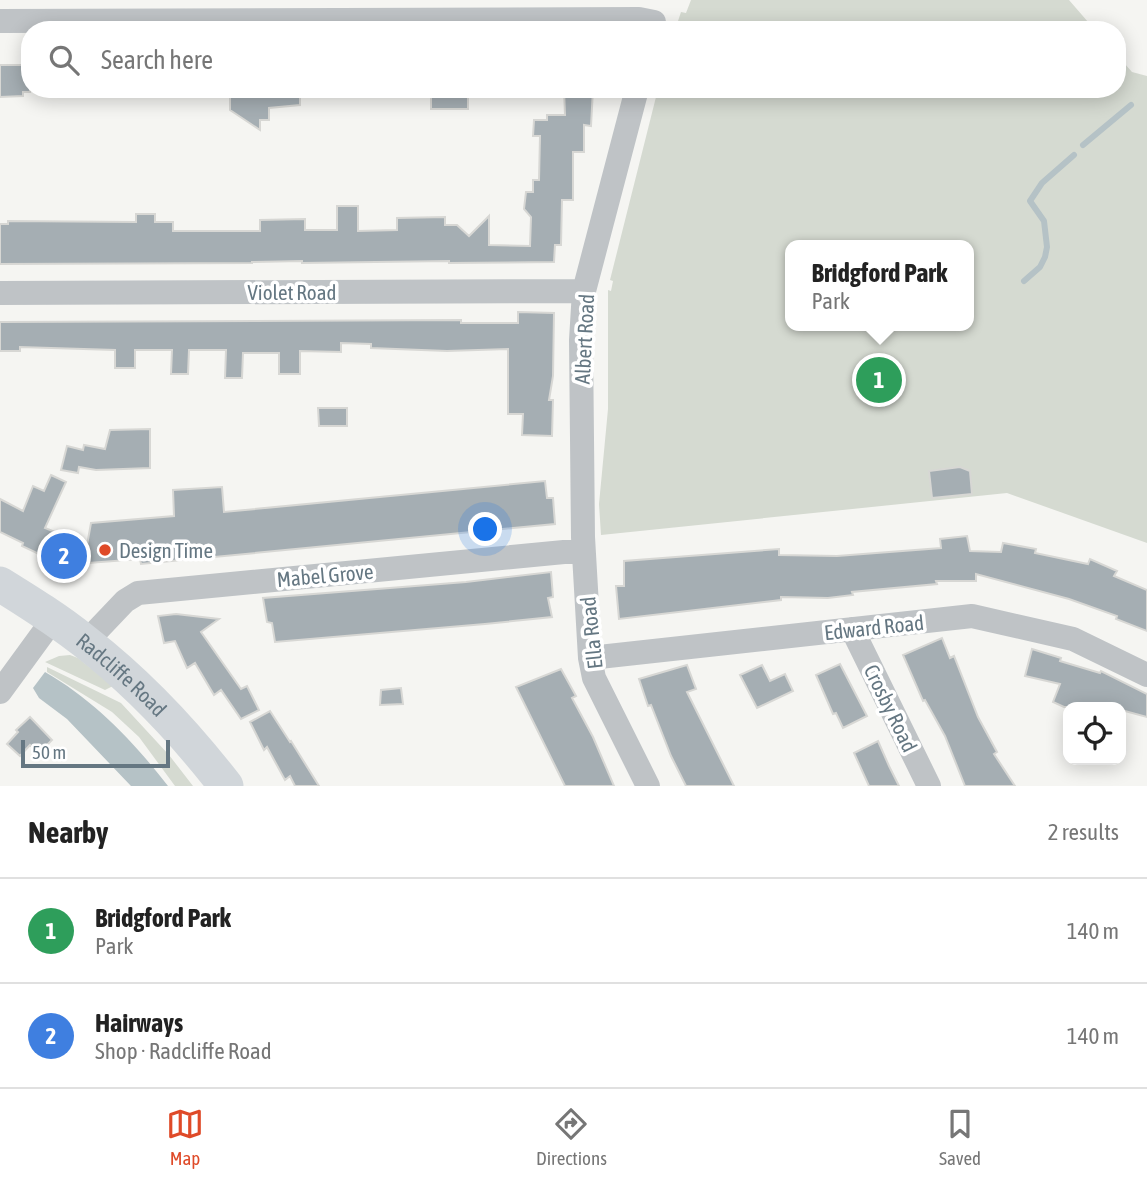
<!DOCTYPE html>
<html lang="en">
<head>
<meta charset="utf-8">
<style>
  :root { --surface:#fff; --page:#f2f2f2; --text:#222; --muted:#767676; --line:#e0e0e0; --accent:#df4a28 }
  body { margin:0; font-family:"Asap Condensed",sans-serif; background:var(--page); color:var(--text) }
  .controls { position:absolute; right:21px; bottom:21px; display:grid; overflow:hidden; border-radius:14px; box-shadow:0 4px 18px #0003 }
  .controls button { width:63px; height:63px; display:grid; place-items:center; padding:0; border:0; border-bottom:2px solid var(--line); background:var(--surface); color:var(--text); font:35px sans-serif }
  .scale { position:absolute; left:21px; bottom:18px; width:149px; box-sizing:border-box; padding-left:7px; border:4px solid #657782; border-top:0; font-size:19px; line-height:24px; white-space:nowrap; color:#657782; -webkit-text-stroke:5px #fff; paint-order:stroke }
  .you { position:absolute; left:486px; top:530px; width:24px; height:24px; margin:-18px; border:5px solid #fff; border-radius:50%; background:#1a73e8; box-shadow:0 0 0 10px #1a73e833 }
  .badge { display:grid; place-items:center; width:46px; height:46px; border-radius:50%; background:var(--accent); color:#fff; font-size:23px; font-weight:700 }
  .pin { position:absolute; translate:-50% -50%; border:4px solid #fff; box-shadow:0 2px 7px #0006 }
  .popup { position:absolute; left:785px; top:240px; width:189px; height:91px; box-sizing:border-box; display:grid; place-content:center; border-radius:14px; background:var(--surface); filter:drop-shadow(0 2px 5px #0005); font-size:23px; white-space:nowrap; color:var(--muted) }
  .popup b { font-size:26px; color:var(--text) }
  .popup::after { content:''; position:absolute; left:50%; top:100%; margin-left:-14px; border:14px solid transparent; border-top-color:var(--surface) }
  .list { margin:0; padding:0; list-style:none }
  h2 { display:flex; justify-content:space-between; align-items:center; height:91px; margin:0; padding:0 28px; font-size:30px }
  h2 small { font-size:23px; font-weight:400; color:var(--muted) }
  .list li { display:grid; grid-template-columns:46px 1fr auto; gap:21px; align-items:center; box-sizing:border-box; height:105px; padding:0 28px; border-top:2px solid var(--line) }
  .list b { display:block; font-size:26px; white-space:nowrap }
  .list p { margin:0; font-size:23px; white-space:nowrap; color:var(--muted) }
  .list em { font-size:23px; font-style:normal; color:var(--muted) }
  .icon { flex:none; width:38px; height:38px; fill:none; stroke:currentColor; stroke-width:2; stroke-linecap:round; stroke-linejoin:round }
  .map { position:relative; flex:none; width:1147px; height:786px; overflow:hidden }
  .search { position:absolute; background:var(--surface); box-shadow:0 4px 18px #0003; left:21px; right:21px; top:21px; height:77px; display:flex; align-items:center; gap:18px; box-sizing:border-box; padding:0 24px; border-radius:28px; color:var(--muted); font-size:26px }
  .sheet { height:301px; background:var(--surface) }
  nav { display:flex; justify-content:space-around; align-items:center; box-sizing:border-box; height:98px; border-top:2px solid var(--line); background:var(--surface); font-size:19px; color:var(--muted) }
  nav a { display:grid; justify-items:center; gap:4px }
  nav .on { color:var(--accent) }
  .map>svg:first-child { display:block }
  .green { fill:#d5dad1; fill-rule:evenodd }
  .water { fill:#b5c2c6 }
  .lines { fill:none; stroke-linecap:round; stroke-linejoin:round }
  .stream { stroke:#b5c2c6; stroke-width:6 }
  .building { fill:#a5aeb3; stroke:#d7d7d4; stroke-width:2 }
  .minor { stroke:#bfc3c6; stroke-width:24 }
  .highway { stroke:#d1d6da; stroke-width:35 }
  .poi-dot { fill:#df4a28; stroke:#fff; stroke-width:2.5 }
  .labels { text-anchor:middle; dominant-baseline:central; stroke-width:7; stroke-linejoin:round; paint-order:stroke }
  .street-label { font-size:21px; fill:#657782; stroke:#fff }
  .poi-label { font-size:21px; fill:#657782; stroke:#fff; text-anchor:start }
</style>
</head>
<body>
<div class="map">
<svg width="1147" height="786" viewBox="0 0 1147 786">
  <rect width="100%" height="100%" fill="#f5f5f2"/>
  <path class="green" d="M691,0H1069L1095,30H675L681,12L686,13Z
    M1117,55L1132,72L1147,76V543L1007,493L601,535L599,504L608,409V290L611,291L613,281L610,280L658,89H1117ZM790,245H968V326H790Z
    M70,655L78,658L113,686L105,690L45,662L59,656Z
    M47,667L121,703L169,755L193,786H175L139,737L112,712L47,672Z"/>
  <path class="water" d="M45,672C94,700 134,742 168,786H131L67,719L39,698L33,688Z"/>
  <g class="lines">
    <path class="stream" d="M1083,145L1131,105
      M1024,281L1040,267L1045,257L1047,247L1044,221L1030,201L1042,183L1074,155"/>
  </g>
  <path class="building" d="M0,65H30V92H23V96L0,97Z
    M230,89H300V105L269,108V120H260V130L230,110Z
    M431,89H468V109H431Z
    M564,89H593L591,126L584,125V152H573V200H562L561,245H555L554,262L449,263V261L302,263V261L252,262V263L0,264V224H8V221L136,222V214H155V222H173V231H260V220L305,219V230H337V206H358V231L397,230V218L445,217V225H457L469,236L489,216V245L530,246L531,217L524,209L526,192H533V180H539L540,136H533L534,120H547V115H565Z
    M518,312L554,313L553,376L549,400H553L552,436L522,435L523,414H508V349L447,351L371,348V344L341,343V352L300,351V374H279V353H243L242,378H225L226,350H189L188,374H171L172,350H135V368H115V350L20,347V351H0V322L461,320V323H518Z
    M318,408H347V426H319Z
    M150,429V468L96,470L79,467L78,473L61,470L67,446L83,450L84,445L105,449L110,430Z
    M960,467L970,471L972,494L932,498L929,471Z
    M51,475L66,482L45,528L87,545L91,523L174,516L173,490L222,487L224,512L545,481L547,498H553L555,524L141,564L140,559L62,565L22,546L23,543L0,532V499L23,511L33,486L44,491Z
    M967,536L970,551L1001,552L1003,543L1036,549L1035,553L1088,564L1090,559L1117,571L1114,576L1147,590V631L1116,619L1117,616L1069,599L976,574V581H936L937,584L852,592L853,595L828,598L781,597V600L619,619L616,586H624V561L779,549V555L837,556L941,548L940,539Z
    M551,572L553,597L548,598L552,617L485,624L275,642L272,623L267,622L263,598L466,582Z
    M176,614L219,619L201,632L241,689L247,686L259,710L241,719L221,690L214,695L195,663L187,668L175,641L164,643L158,616Z
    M942,638L950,658L954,656L978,717L997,752L994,754L1015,786H965L945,736L925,700L923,701L903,655Z
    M1032,649L1061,658L1060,661L1100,673L1101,671L1147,694V717L1121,710V707H1064L1053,702L1060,684L1025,676Z
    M840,664L867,716L843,728L836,713L833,714L816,675Z
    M687,665L696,689L687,692L734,786H686L671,756L651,705L648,706L639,679Z
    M762,665L770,681L785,674L793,691L757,708L740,675Z
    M561,669L576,696L572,698L593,737L614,786H565L516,687Z
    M401,688L403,704L380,705L381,690Z
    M270,711L290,742L291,741L319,786H295L290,776L285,780L267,747L264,750L250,722Z
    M30,717L52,740L39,753L30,745L20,756L7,744L18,732L16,730Z
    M878,741L889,766L899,786H869L854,753Z"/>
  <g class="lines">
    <path class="minor" d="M0,21L639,19L654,22
      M637,89L584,291L581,340L583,537L590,658L594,678L648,786
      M0,293L584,291
      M852,629L929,786
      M86,642L125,601L138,593L564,552H583
      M590,658L972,616L1073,639L1147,675
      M0,692L54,618"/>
    <path class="highway" id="s1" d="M0,584C29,602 58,620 84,641C137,682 185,733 226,786"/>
  </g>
  <circle class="poi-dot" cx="105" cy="550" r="7"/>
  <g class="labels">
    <g class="street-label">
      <text x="292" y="292">Violet Road</text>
      <text transform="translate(584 339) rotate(-87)">Albert Road</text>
      <text transform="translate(325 575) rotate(-5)">Mabel Grove</text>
      <text transform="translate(874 627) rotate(-6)">Edward Road</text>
      <text transform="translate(591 633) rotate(-96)">Ella Road</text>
      <text stroke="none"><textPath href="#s1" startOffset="152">Radcliffe Road</textPath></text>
      <text transform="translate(891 708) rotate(64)">Crosby Road</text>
    </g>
    <g class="poi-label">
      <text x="119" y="550">Design Time</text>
    </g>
  </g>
</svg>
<div class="controls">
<button><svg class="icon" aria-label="locate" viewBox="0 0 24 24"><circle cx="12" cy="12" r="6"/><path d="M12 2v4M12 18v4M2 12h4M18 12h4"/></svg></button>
</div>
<div class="scale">50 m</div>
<div class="you"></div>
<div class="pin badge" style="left:879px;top:380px;background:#2e9e5b">1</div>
<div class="popup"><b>Bridgford Park</b>Park</div>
<div class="pin badge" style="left:64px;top:556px;background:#3f7fe0">2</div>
<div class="search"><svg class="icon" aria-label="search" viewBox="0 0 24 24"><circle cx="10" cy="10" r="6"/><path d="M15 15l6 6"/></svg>Search here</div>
</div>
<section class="sheet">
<h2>Nearby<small>2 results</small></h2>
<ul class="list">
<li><span class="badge" style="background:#2e9e5b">1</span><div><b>Bridgford Park</b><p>Park</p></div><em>140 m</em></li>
<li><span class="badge" style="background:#3f7fe0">2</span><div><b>Hairways</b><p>Shop · Radcliffe Road</p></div><em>140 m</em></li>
</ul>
</section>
<nav>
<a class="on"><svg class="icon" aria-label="map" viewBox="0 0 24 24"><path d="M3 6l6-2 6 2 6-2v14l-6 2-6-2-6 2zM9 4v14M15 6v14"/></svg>Map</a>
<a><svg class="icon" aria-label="directions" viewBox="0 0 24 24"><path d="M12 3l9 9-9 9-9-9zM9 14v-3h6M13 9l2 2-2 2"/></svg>Directions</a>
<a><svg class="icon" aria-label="saved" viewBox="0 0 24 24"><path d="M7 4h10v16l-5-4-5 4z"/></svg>Saved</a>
</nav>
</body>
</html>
